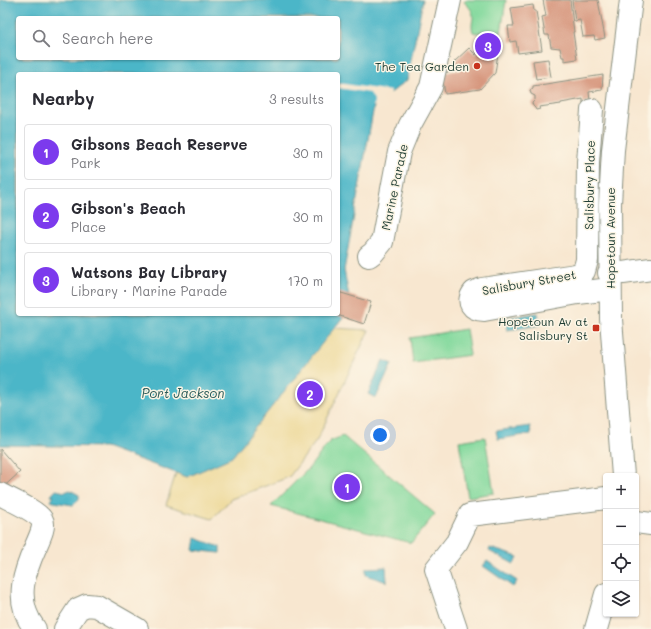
<!DOCTYPE html>
<html lang="en">
<head>
<meta charset="utf-8">
<style>
  :root { --surface:#fff; --page:#f7f7f7; --text:#2b2b33; --muted:#7c7c81; --line:#e1e1e2; --accent:#7c3aed }
  body { margin:0; font-family:Mali,sans-serif; background:var(--page); color:var(--text) }
  .controls { position:absolute; right:12px; bottom:12px; display:grid; overflow:hidden; border-radius:4px; box-shadow:0 1px 3px #0004 }
  .controls button { width:36px; height:36px; display:grid; place-items:center; padding:0; border:0; border-bottom:1px solid var(--line); background:var(--surface); color:var(--text); font:20px sans-serif }
  .you { position:absolute; left:380px; top:435px; width:14px; height:14px; margin:-10px; border:3px solid #fff; border-radius:50%; background:#1a73e8; box-shadow:0 0 0 6px #1a73e833 }
  .badge { display:grid; place-items:center; width:26px; height:26px; border-radius:50%; background:var(--accent); color:#fff; font-size:13px; font-weight:700 }
  .pin { position:absolute; translate:-50% -50%; border:2px solid #fff; box-shadow:0 1px 4px #0006 }
  .list { margin:0; padding:0; list-style:none }
  h2 { display:flex; justify-content:space-between; align-items:center; height:52px; margin:0; padding:0 16px; font-size:17px }
  h2 small { font-size:13px; font-weight:400; color:var(--muted) }
  .list li { display:grid; grid-template-columns:26px 1fr auto; gap:12px; align-items:center; box-sizing:border-box; height:56px; margin:0 8px 8px; padding:0 8px; border:1px solid var(--line); border-radius:4px }
  .list b { display:block; font-size:15px; white-space:nowrap }
  .list p { margin:0; font-size:13px; white-space:nowrap; color:var(--muted) }
  .list em { font-size:13px; font-style:normal; color:var(--muted) }
  .icon { flex:none; width:22px; height:22px; fill:none; stroke:currentColor; stroke-width:2; stroke-linecap:round; stroke-linejoin:round }
  .map { position:relative; flex:none; width:651px; height:629px; overflow:hidden }
  .search { position:absolute; background:var(--surface); box-shadow:0 1px 3px #0004; left:16px; top:16px; width:324px; height:44px; display:flex; align-items:center; gap:10px; box-sizing:border-box; padding:0 14px; border-radius:4px; color:var(--muted); font-size:15px }
  .panel { position:absolute; background:var(--surface); box-shadow:0 1px 3px #0004; left:16px; top:72px; width:324px; height:244px; border-radius:4px }
  .map>svg:first-child { display:block }
  .green { fill:#83d99d; stroke:#518b68 }
  .sand { fill:#eeda9e; stroke:#868c69 }
  .water { fill:#4bb6c8; stroke:#357a7e; fill-rule:evenodd }
  .pier { fill:#f8e7d0 }
  .building { fill:#d59379 }
  .lines { fill:none; stroke-linecap:round; stroke-linejoin:round }
  .minor-casing { stroke:#8c9282; stroke-width:24 }
  .minor { stroke:#fff; stroke-width:22 }
  .poi-dot { fill:#c8321e; stroke:#fcf5e5; stroke-width:1.5 }
  .labels { text-anchor:middle; dominant-baseline:central; stroke-width:3; stroke-linejoin:round; paint-order:stroke }
  .poi-label { font-size:12px; fill:#1f3d34; stroke:#fcf5e5; text-anchor:end }
  .street-label { font-size:12px; fill:#1f3d34; stroke:#fcf5e5 }
  .water-label { font-size:13px; font-style:italic; fill:#2a5b59; stroke:#fcf5e5 }
</style>
</head>
<body>
<div class="map">
<svg width="651" height="629" viewBox="0 0 651 629">
  <rect width="100%" height="100%" fill="#fcf5e5"/>
  <filter id="ink" filterUnits="userSpaceOnUse"><feTurbulence type="fractalNoise" baseFrequency=".025" numOctaves="2"/><feDisplacementMap in="SourceGraphic" scale="8" xChannelSelector="R" yChannelSelector="G"/><feConvolveMatrix kernelMatrix="1 2 1 2 8 2 1 2 1" color-interpolation-filters="sRGB"/></filter>
  <filter id="wash" filterUnits="userSpaceOnUse"><feTurbulence type="fractalNoise" baseFrequency=".012" numOctaves="4" result="noise"/><feDisplacementMap in="SourceGraphic" scale="16" xChannelSelector="R" yChannelSelector="G"/><feGaussianBlur stdDeviation="0.9" result="paint"/><feColorMatrix in="noise" values="0 0 0 0 0 0 0 0 0 0 0 0 0 0 0 0 0 1.4 0 .05"/><feComposite in="paint" operator="in"/></filter>
  <g filter="url(#wash)">
    <rect width="100%" height="100%" fill="#f8e7d0"/>
    <path class="green" d="M466,0H506L501,33L488,31L477,33L473,32C469,19 480,16 464,2Z
      M466,329L470,355L413,363L410,338Z
      M343,436L435,514L411,543L271,506L309,468L330,441Z
      M485,437L494,493L468,497L459,441Z"/>
    <path class="sand" d="M334,328L369,330L317,440L289,477L231,499L212,519L166,505L176,473L187,477L232,457Z"/>
    <path class="water" d="M0,0H423L407,80L374,106L344,270L351,307L232,457L187,477L105,447L0,445ZM18,18H338V58H18ZM18,74H338V314H18Z
      M538,313L540,325L507,330L506,318Z
      M383,360L392,364L376,398L368,394Z
      M530,426L531,434L498,439L496,431Z
      M56,490L65,492L70,490L79,495V500L73,505L54,502L51,501L54,496H51L53,493Z
      M195,538L220,547V553L193,550Z
      M490,548L518,557L514,564L489,551Z
      M487,561L517,581L513,587L483,566Z
      M386,567L387,582L366,575V568Z"/>
    <path class="pier" d="M338,83L391,91L390,95L376,106H373L374,100L370,93L338,88Z"/>
    <g id="blocks">
      <path class="building" d="M543,0H570L574,32H573L577,59L564,61V57H562L560,48L551,47L549,35H545L542,17L546,16Z
        M572,0H598L605,38L595,40L594,36L583,37L580,20L575,21Z
        M533,5L534,11H536L542,50L518,53L516,41L510,42L508,26H514L511,8Z
        M479,37L500,40L495,73L480,89L445,94L442,73L461,70L454,62L469,48L476,55Z
        M548,59L551,77L536,79L533,61Z
        M603,75L602,90L589,92L590,101L583,103V99L561,103V104L539,107L540,109L536,110L535,108L533,106L532,103L535,100V96L531,94L530,90L533,88V86Z
        M338,292L371,302L364,324L334,314H338Z
        M0,449L20,472L0,490Z"/>
    </g>
  </g>
  <g filter="url(#ink)">
    <use href="#blocks" fill-opacity="0" stroke="#8c9282" stroke-width="1"/>
    <g class="lines">
      <defs>
        <path id="minor" d="M592,110L588,162L587,260L584,271L576,275L482,289L474,292C466,302 472,310 484,310L578,293L610,289
          M369,256L373,253L382,242L399,152L410,125L431,87L450,0
          M609,273H623L651,269
          M623,476L611,319L610,204L613,150L631,0
          M0,494C9,499 37,511 42,520C51,535 0,584 35,629
          M636,522L651,524
          M65,629L78,609L87,605L97,606L137,629
          M456,629L436,569L457,542L470,515L606,498
          M596,629L606,594"/>
      </defs>
      <use href="#minor" class="minor-casing"/>
      <use href="#minor" class="minor"/>
    </g>
  </g>
  <g class="poi-dot">
    <circle cx="477" cy="66" r="4"/>
    <rect x="592" y="324" width="8" height="8" rx="2"/>
  </g>
  <g class="labels">
    <g class="poi-label">
      <text x="469" y="66">The Tea Garden</text>
      <text x="588" y="321">Hopetoun Av at<tspan x="588" dy="14">Salisbury St</tspan></text>
    </g>
    <g class="street-label">
      <text transform="translate(589 185) rotate(-89)">Salisbury Place</text>
      <text transform="translate(394 187) rotate(-78)">Marine Parade</text>
      <text transform="translate(610 238) rotate(-90)">Hopetoun Avenue</text>
      <text transform="translate(529 282) rotate(-10)">Salisbury Street</text>
    </g>
    <g class="water-label">
      <text x="183" y="392">Port Jackson</text>
    </g>
  </g>
</svg>
<div class="controls">
<button>+</button>
<button>−</button>
<button><svg class="icon" aria-label="locate" viewBox="0 0 24 24"><circle cx="12" cy="12" r="6"/><path d="M12 2v4M12 18v4M2 12h4M18 12h4"/></svg></button>
<button><svg class="icon" aria-label="layers" viewBox="0 0 24 24"><path d="M12 4l9 5-9 5-9-5zM3 14l9 5 9-5"/></svg></button>
</div>
<div class="you"></div>
<div class="pin badge" style="left:347px;top:487px">1</div>
<div class="pin badge" style="left:310px;top:394px">2</div>
<div class="pin badge" style="left:488px;top:46px">3</div>
<div class="search"><svg class="icon" aria-label="search" viewBox="0 0 24 24"><circle cx="10" cy="10" r="6"/><path d="M15 15l6 6"/></svg>Search here</div>
<section class="panel">
<h2>Nearby<small>3 results</small></h2>
<ul class="list">
<li><span class="badge">1</span><div><b>Gibsons Beach Reserve</b><p>Park</p></div><em>30 m</em></li>
<li><span class="badge">2</span><div><b>Gibson's Beach</b><p>Place</p></div><em>30 m</em></li>
<li><span class="badge">3</span><div><b>Watsons Bay Library</b><p>Library · Marine Parade</p></div><em>170 m</em></li>
</ul>
</section>
</div>
</body>
</html>
